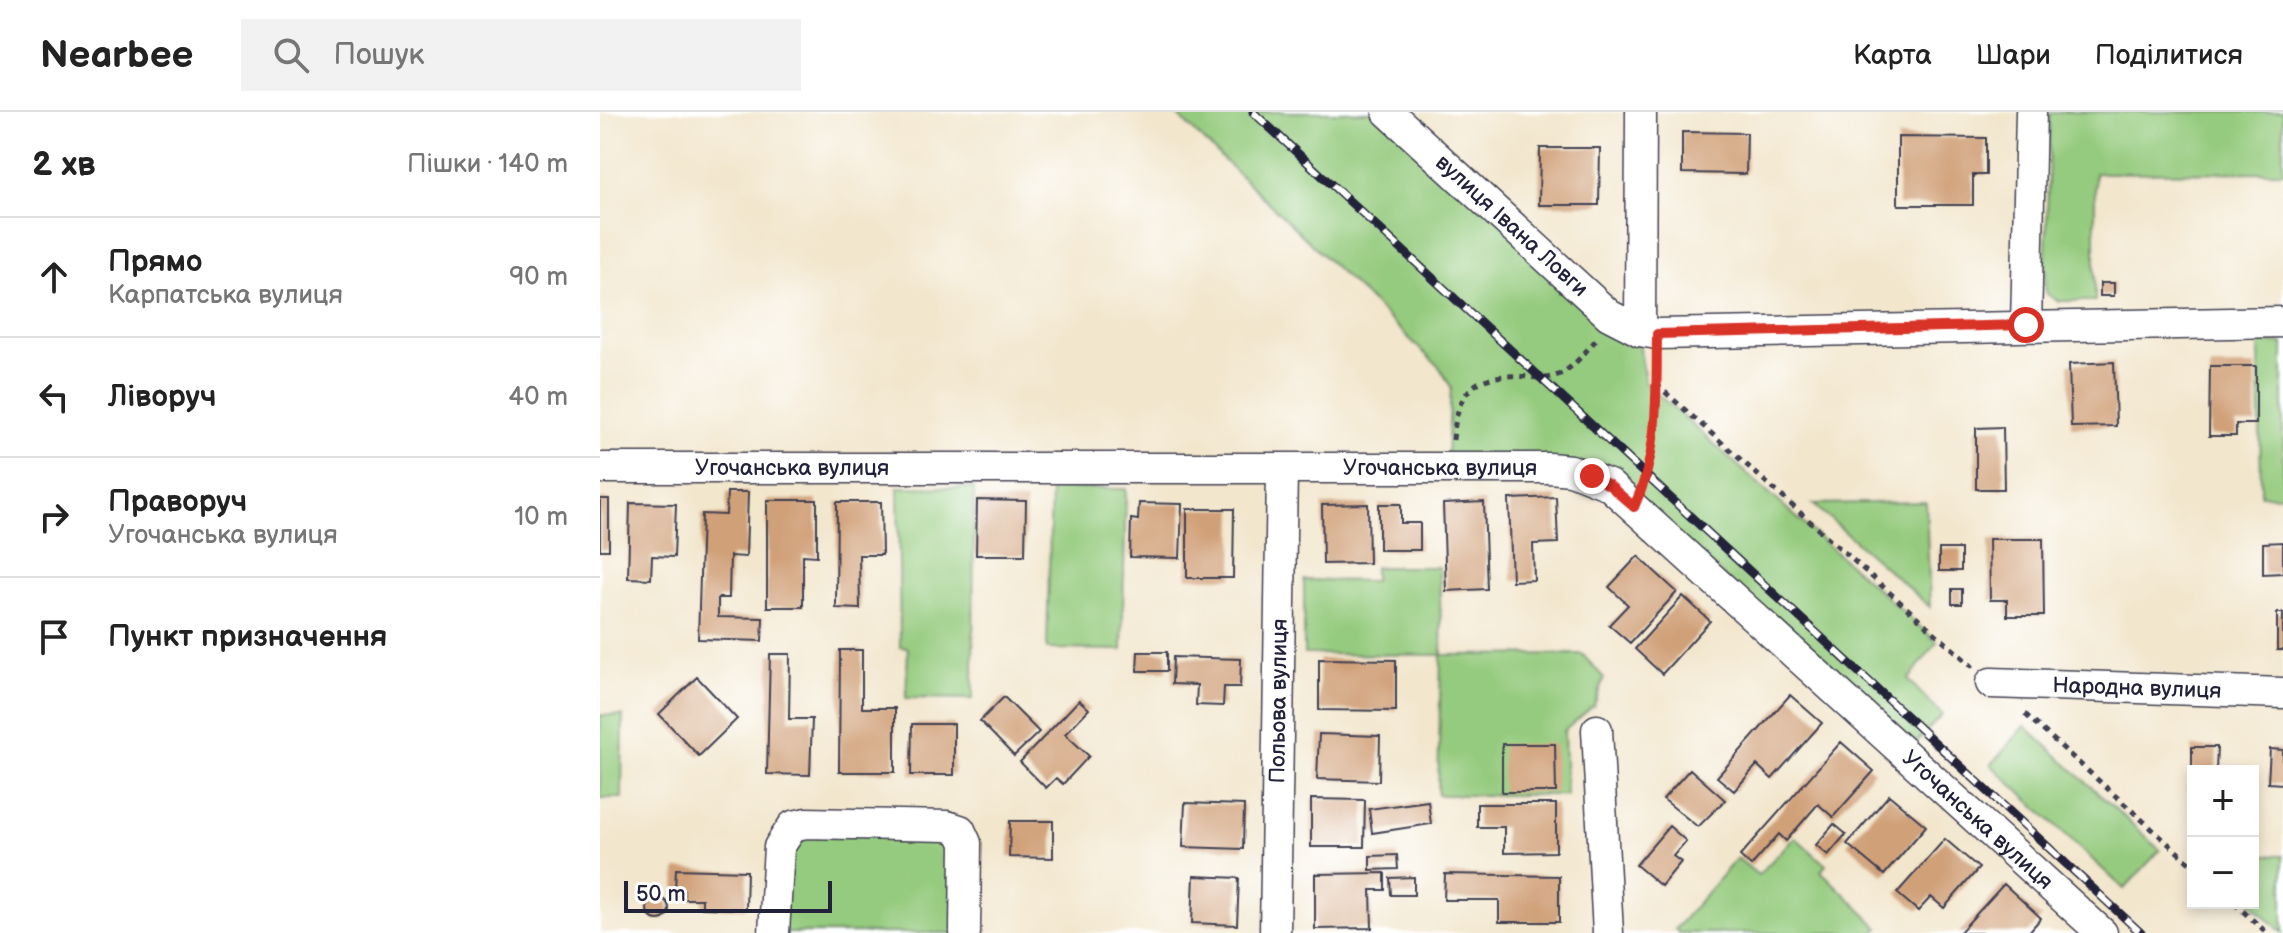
<!DOCTYPE html>
<html lang="uk">
<head>
<meta charset="utf-8">
<style>
  :root { --surface:#fff; --page:#f2f2f2; --text:#222; --muted:#767676; --line:#e0e0e0 }
  body { margin:0; font-family:"Balsamiq Sans",sans-serif; background:var(--page); color:var(--text) }
  .controls { position:absolute; right:24px; bottom:24px; display:grid; overflow:hidden; border-radius:0px; box-shadow:0 4px 12px #0003 }
  .controls button { width:72px; height:72px; display:grid; place-items:center; padding:0; border:0; border-bottom:2px solid var(--line); background:var(--surface); color:var(--text); font:40px sans-serif }
  .scale { position:absolute; left:24px; bottom:20px; width:208px; box-sizing:border-box; padding-left:8px; border:4px solid #22223b; border-top:0; font-size:22px; line-height:28px; white-space:nowrap; color:#22223b; -webkit-text-stroke:6px #fff; paint-order:stroke }
  .stop { position:absolute; width:24px; height:24px; margin:-18px; border:6px solid #d93025; border-radius:50%; background:#fff }
  .stop.end { background:#d93025; border-color:#fff; box-shadow:0 2px 8px #0008 }
  .list { margin:0; padding:0; list-style:none }
  h2 { display:flex; justify-content:space-between; align-items:center; height:104px; margin:0; padding:0 32px; font-size:34px }
  h2 small { font-size:26px; font-weight:400; color:var(--muted) }
  .list li { display:grid; grid-template-columns:52px 1fr auto; gap:24px; align-items:center; box-sizing:border-box; height:120px; padding:0 32px; border-top:2px solid var(--line) }
  .list b { display:block; font-size:30px; white-space:nowrap }
  .list p { margin:0; font-size:26px; white-space:nowrap; color:var(--muted) }
  .list em { font-size:26px; font-style:normal; color:var(--muted) }
  .icon { flex:none; width:44px; height:44px; fill:none; stroke:currentColor; stroke-width:2; stroke-linecap:round; stroke-linejoin:round }
  .map { position:relative; flex:none; width:1683px; height:821px; overflow:hidden }
  header { display:flex; align-items:center; gap:48px; box-sizing:border-box; height:112px; padding:0 40px; background:var(--surface); border-bottom:2px solid var(--line) }
  header strong { font-size:38px }
  nav { display:flex; gap:44px; margin-inline-start:auto; font-size:28px }
  .search { width:560px; height:72px; background:var(--page); display:flex; align-items:center; gap:20px; box-sizing:border-box; padding:0 28px; border-radius:0px; color:var(--muted); font-size:30px }
  main { display:flex }
  aside { flex:1; background:var(--surface) }
  .map>svg:first-child { display:block }
  .green { fill:#95cb7e; stroke:#5c765c; stroke-width:2 }
  .building { fill:#d0a078 }
  .lines { fill:none; stroke-linecap:round; stroke-linejoin:round }
  .minor-casing { stroke:#413f51; stroke-width:33 }
  .path { stroke:#413f51; stroke-width:5; stroke-dasharray:6 6; stroke-linecap:butt }
  .minor { stroke:#fff; stroke-width:30 }
  .rail-casing { stroke:#22223b; stroke-width:9 }
  .rail { stroke:#fff; stroke-width:6; stroke-dasharray:18; stroke-linecap:butt }
  .route { stroke:#d93025; stroke-width:10 }
  .labels { text-anchor:middle; dominant-baseline:central; stroke-width:6; stroke-linejoin:round; paint-order:stroke }
  .street-label { font-size:22px; fill:#22223b; stroke:#fff }
</style>
</head>
<body>
<header>
<strong>Nearbee</strong>
<div class="search"><svg class="icon" aria-label="search" viewBox="0 0 24 24"><circle cx="10" cy="10" r="6"/><path d="M15 15l6 6"/></svg>Пошук</div>
<nav><a>Карта</a><a>Шари</a><a>Поділитися</a></nav>
</header>
<main>
<aside>
<h2>2 хв<small>Пішки · 140 m</small></h2>
<ul class="list">
<li><svg class="icon" aria-label="ahead" viewBox="0 0 24 24"><path d="M12 20V5M6 11l6-6 6 6"/></svg><div><b>Прямо</b><p>Карпатська вулиця</p></div><em>90 m</em></li>
<li><svg class="icon" aria-label="left" viewBox="0 0 24 24"><path d="M17 20v-9H6M10 6l-5 5 5 5"/></svg><div><b>Ліворуч</b></div><em>40 m</em></li>
<li><svg class="icon" aria-label="right" viewBox="0 0 24 24"><path d="M7 20v-9h11M14 6l5 5-5 5"/></svg><div><b>Праворуч</b><p>Угочанська вулиця</p></div><em>10 m</em></li>
<li><svg class="icon" aria-label="arrive" viewBox="0 0 24 24"><path d="M6 21V4h12l-3 4 3 4H6"/></svg><div><b>Пункт призначення</b></div></li>
</ul>
</aside>
<div class="map">
<svg width="1683" height="821" viewBox="0 0 1683 821">
  <rect width="100%" height="100%" fill="#fff"/>
  <filter id="ink" filterUnits="userSpaceOnUse"><feTurbulence type="fractalNoise" baseFrequency=".0125" numOctaves="2"/><feDisplacementMap in="SourceGraphic" scale="16" xChannelSelector="R" yChannelSelector="G"/><feConvolveMatrix kernelMatrix="1 2 1 2 8 2 1 2 1" color-interpolation-filters="sRGB"/></filter>
  <filter id="wash" filterUnits="userSpaceOnUse"><feTurbulence type="fractalNoise" baseFrequency=".006" numOctaves="4" result="noise"/><feDisplacementMap in="SourceGraphic" scale="32" xChannelSelector="R" yChannelSelector="G"/><feGaussianBlur stdDeviation="1.8" result="paint"/><feColorMatrix in="noise" values="0 0 0 0 0 0 0 0 0 0 0 0 0 0 0 0 0 1.4 0 .05"/><feComposite in="paint" operator="in"/></filter>
  <g filter="url(#wash)">
    <rect width="100%" height="100%" fill="#f2e6cc"/>
    <path class="green" d="M574,0H776L1039,230L1045,271L1337,530L1308,568L1342,603L1311,636L1008,358L847,343L851,275L840,256Z
      M1450,0H1683V60L1495,61V189H1459L1447,182L1445,175Z
      M1659,231H1683V384L1661,383Z
      M298,375L374,376L373,587L306,586L308,536L300,535Z
      M451,376L526,377L522,538L447,537Z
      M1326,390L1330,495L1213,392Z
      M774,455H839L842,543L982,542L1004,566L994,593L964,619L966,683H838L841,543L704,542V468L774,469Z
      M0,603L23,604L22,686H0Z
      M1425,614L1560,738L1524,777L1391,653Z
      M354,715L365,821H174L182,726Z
      M1195,725L1226,753L1221,759L1279,816L1274,821H1079L1075,817L1137,746L1158,763Z
      M1653,743L1683,744V821L1651,791Z"/>
    <g id="blocks">
      <path class="building" d="M1082,20L1147,21L1146,62L1082,61Z
        M1298,25L1386,26V63H1373V93H1298Z
        M940,36H1000L999,93H939Z
        M1500,171H1514V184H1500Z
        M1514,250L1516,314L1471,315L1469,252Z
        M1610,254H1656V312H1636V324H1609Z
        M1403,315L1404,377H1376V316Z
        M127,380H148L146,445L130,444L129,486H118V505L163,506L162,529L98,527L102,402L126,403Z
        M956,385L958,431L933,432L934,468L912,469L909,387Z
        M0,387H9V438H0Z
        M167,388H217V444L203,443V495H167Z
        M377,388L426,389L425,443H376Z
        M237,390H281L282,443H259L260,497L236,496Z
        M884,390L887,477L846,479L843,392Z
        M30,391L76,392L74,445L52,444L51,467L28,466Z
        M539,391L582,392L580,446L530,445L531,407L538,408Z
        M768,392L769,451L723,452L722,393Z
        M779,392H801V411H820V438H779Z
        M587,397H634L633,466H587Z
        M1389,427H1443L1444,504H1407V488H1390Z
        M1683,430V461L1663,462V431Z
        M1339,437H1361V459H1339Z
        M1038,444L1077,480L1030,531L1009,513L1028,493L1009,475Z
        M1352,477H1362V492H1352Z
        M1083,484L1110,509L1062,562L1035,537Z
        M1677,501H1683V538H1677Z
        M240,538H262V596H295V660H239Z
        M538,540H567V559H537Z
        M170,542H190L189,607H212L210,663L167,662Z
        M573,545L641,547L640,575H624L623,594L596,593L597,573L572,572Z
        M719,547L796,548V599L719,598Z
        M97,565L137,607L99,644L59,602Z
        M1190,583L1222,611L1172,667L1157,653L1134,679L1117,665Z
        M404,585L439,620L414,644L380,609Z
        M479,588L489,597L465,622L489,644L463,672L456,666L446,676L420,650Z
        M312,612H354V663H311Z
        M719,622L780,624L779,669L717,667Z
        M1241,630L1274,659L1233,705L1218,692L1186,729L1179,722L1151,754L1140,744Z
        M902,632H955L956,680H902Z
        M1592,635H1617L1616,659H1592Z
        M1670,637L1683,638V672L1668,671Z
        M1090,657L1125,688L1098,715L1063,687Z
        M1289,683L1326,714L1284,763L1247,732Z
        M711,687L765,688L764,735H711Z
        M828,689L831,712L772,721L769,697Z
        M585,691L644,693L643,737L583,735Z
        M877,692H956V740L904,741V715H877Z
        M410,709H453V746L409,745Z
        M1234,712L1246,722L1228,743L1216,733Z
        M1069,714L1086,729L1073,744L1081,750L1061,774L1036,753Z
        M1345,727L1379,756L1344,796L1331,785L1318,799L1297,781Z
        M797,743L798,757L770,758V744Z
        M76,757L147,759L146,797L102,796V787H84V778H75Z
        M785,761V778H771L772,816L715,817V762Z
        M845,762L959,764V810H899V788H844Z
        M594,764L639,766L637,813L592,811Z
        M814,765V783H791L790,766Z
        M1404,772L1441,806L1428,821H1359Z
        M47 797a11 11 0 1 1 22 0a11 11 0 1 1-22 0Z"/>
    </g>
  </g>
  <g filter="url(#ink)">
    <use href="#blocks" fill-opacity="0" stroke="#413f51" stroke-width="2"/>
    <g class="lines">
      <defs>
        <g id="minor">
          <path id="s1" d="M788,0L1009,203L1040,219"/>
          <path d="M1041,0L1040,219L1057,222L1683,210"/>
          <path d="M1426,213L1431,0"/>
          <path id="s2" d="M0,356H949L971,358L1009,373L1502,821"/>
          <path id="s3" d="M1391,571L1683,581"/>
          <path d="M997,618L1008,821"/>
          <path d="M174,821L179,735L193,714L206,711L347,714L360,718L366,731L365,821"/>
          <path id="s4" d="M675,821L682,358"/>
        </g>
      </defs>
      <use href="#minor" class="minor-casing"/>
      <path class="path" d="M1056,272L1373,555
        M853,328C857,284 869,262 918,264C930,265 943,268 955,264C972,259 985,239 997,227
        M1045,371L1053,341L1056,247
        M1425,602L1593,754
        M1634,791L1667,821"/>
      <use href="#minor" class="minor"/>
      <defs>
        <path id="rail" d="M653,0L1541,821"/>
      </defs>
      <use href="#rail" class="rail-casing"/>
      <use href="#rail" class="rail"/>
    </g>
  </g>
  <g class="lines" filter="url(#ink)">
    <path class="route" d="M992,364L1009,373L1034,395C1060,340 1056,281 1057,222L1426,213"/>
  </g>
  <g class="labels">
    <g class="street-label">
      <text stroke="none"><textPath href="#s1" startOffset="168">вулиця Івана Ловги</textPath></text>
      <text stroke="none"><textPath href="#s2" startOffset="192">Угочанська вулиця</textPath></text>
      <text stroke="none"><textPath href="#s2" startOffset="840">Угочанська вулиця</textPath></text>
      <text stroke="none"><textPath href="#s3" startOffset="146">Народна вулиця</textPath></text>
      <text stroke="none"><textPath href="#s4" startOffset="232">Польова вулиця</textPath></text>
      <text stroke="none"><textPath href="#s2" startOffset="1510">Угочанська вулиця</textPath></text>
    </g>
  </g>
</svg>
<div class="controls">
<button>+</button>
<button>−</button>
</div>
<div class="scale">50 m</div>
<div class="stop" style="left:1426px;top:213px"></div>
<div class="stop end" style="left:992px;top:364px"></div>
</div>
</main>
</body>
</html>
